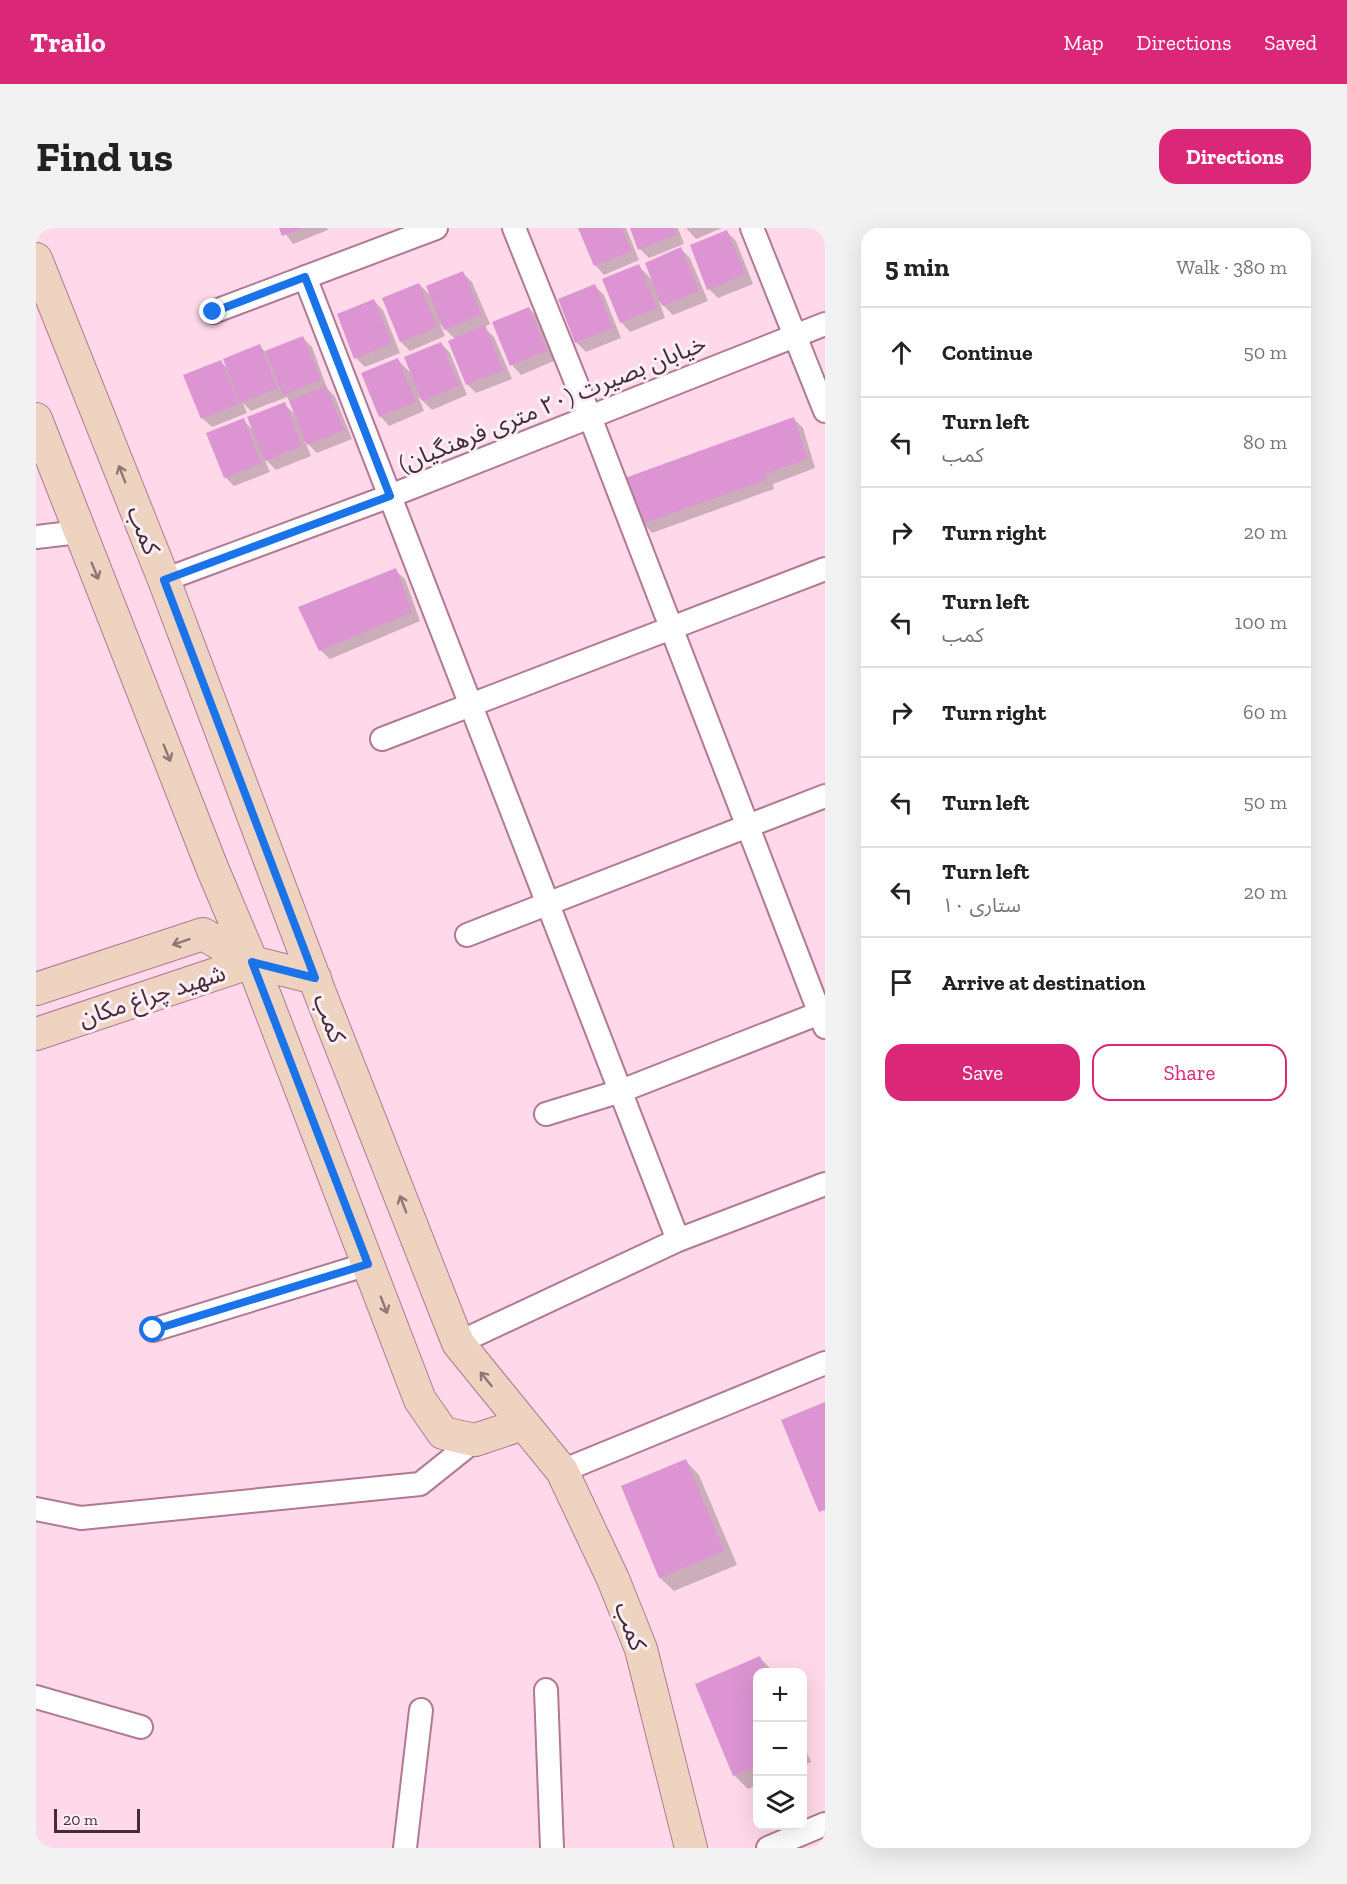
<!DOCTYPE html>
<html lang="en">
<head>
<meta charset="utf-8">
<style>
  :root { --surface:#fff; --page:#f2f2f2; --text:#222; --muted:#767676; --line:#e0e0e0; --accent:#db2777 }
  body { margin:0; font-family:"Zilla Slab","Noto Sans Arabic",serif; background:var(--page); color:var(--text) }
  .controls { position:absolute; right:18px; bottom:18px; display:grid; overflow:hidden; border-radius:12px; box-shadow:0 6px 24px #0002 }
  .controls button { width:54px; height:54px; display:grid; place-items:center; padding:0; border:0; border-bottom:2px solid var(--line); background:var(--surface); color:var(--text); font:30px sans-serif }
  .scale { position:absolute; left:18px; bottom:15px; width:86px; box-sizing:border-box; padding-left:6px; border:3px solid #442c37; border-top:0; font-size:16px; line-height:21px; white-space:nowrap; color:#442c37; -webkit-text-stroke:4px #fbeef4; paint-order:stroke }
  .stop { position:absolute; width:18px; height:18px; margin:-14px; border:4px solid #1a73e8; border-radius:50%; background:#fff }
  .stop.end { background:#1a73e8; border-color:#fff; box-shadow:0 2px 6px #0008 }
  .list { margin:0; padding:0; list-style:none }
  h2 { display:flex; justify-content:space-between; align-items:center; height:78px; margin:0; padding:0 24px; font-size:26px }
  h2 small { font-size:20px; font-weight:400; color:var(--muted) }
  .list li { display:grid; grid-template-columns:39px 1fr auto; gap:18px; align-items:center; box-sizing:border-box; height:90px; padding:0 24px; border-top:2px solid var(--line) }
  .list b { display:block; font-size:22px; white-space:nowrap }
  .list p { margin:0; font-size:20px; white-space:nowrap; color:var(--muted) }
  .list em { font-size:20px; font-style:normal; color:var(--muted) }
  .actions { display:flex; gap:12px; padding:18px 24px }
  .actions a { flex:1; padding:14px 0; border:2px solid var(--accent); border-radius:18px; text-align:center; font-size:21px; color:var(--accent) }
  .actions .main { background:var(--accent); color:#fff }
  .icon { flex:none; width:33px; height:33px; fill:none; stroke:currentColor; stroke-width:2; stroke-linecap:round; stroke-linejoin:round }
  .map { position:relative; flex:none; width:789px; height:1620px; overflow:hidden; border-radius:18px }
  header { display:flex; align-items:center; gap:36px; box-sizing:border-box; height:84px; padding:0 30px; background:var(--accent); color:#fff }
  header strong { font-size:28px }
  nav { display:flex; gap:33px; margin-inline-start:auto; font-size:21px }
  .intro { display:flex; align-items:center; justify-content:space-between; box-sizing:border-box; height:144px; padding:0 36px }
  h1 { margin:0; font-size:42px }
  .button { padding:15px 27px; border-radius:18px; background:var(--accent); color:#fff; font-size:21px; font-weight:700 }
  main { display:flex; gap:36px; padding:0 36px }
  aside { flex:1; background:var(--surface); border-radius:18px; box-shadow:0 6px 24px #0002 }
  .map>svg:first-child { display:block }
  .shadow { fill:#0003 }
  .building { fill:#dc94d3 }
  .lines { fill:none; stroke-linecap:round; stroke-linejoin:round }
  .street-casing { stroke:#b17992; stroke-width:26 }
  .secondary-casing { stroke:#b17992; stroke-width:34 }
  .street { stroke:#fff; stroke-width:22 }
  .secondary { stroke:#eed3c0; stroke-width:32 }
  .oneway { stroke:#907775 }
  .route { stroke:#1a73e8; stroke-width:8 }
  .labels { text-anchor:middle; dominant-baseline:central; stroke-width:6; stroke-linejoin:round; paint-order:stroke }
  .street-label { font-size:24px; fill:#442c37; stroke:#fbeef4 }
</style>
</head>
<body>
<header>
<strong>Trailo</strong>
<nav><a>Map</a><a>Directions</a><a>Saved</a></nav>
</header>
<div class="intro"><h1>Find us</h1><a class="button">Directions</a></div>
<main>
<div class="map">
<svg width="789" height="1620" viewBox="0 0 789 1620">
  <rect width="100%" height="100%" fill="#ffd9e9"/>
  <path class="shadow" d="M245,0H291L292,2L257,16Z
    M544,0H590L603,32L568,47L559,37Z
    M595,0H642L648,16L613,30L604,21Z
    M650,0H686L660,11Z
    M691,4L700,13L717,56L682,70L673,61Z
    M645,21L654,30L672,73L637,87L623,73L629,90L594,104L585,94L603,38L617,53Z
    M427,45L436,54L454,96L448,99L458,109L476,151L440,165L431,156L419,111L404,96L409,108L374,123L365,114L383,56L397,70Z
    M559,58L568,67L585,110L550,124L541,115L523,72Z
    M338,73L347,82L364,125L329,139L320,130Z
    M493,80L502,90L520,132L485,147L476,137Z
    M266,109L276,119L291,160L299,169L316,211L281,225L269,213L275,228L240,242L228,230L234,244L198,258L189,249L207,192L219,204L248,176L261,188L251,169L215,183L207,175L211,185L176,199L166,190L184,133L192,141L223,118L230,124Z
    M405,115L414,125L431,167L396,182L382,168L388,183L353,198L344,188L362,132L376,146Z
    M758,191L767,200L779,240L737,256L738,261L616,305L607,295Z
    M359,342L369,351L384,393L294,431L284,422Z
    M650,1233L663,1247L701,1337L638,1363L624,1350L587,1259Z
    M724,1430L738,1444H722V1557L712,1561L698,1547Z
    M766,1513L775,1534L766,1538Z"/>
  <path class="building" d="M243,0H266L246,8Z
    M542,0H586L595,23L558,38Z
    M594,0H637L640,7L602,22Z
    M691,2L709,46L671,62L654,17Z
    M645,19L663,63L626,78L609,35Z
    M603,36L621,80L584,95L566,51Z
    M427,43L446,87L408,102L390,58Z
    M383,55L401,99L364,114L346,70Z
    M559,56L577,100L539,115L522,71Z
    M338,71L356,115L318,131L301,86Z
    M493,79L511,123L474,138L456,94Z
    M449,97L467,142L430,157L412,113Z
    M267,108L285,152L247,167L229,123Z
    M405,114L423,158L386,173L368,129Z
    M224,116L241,160L204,175L187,131Z
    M362,130L380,174L343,189L325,145Z
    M185,132L203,176L165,191L147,147Z
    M290,158L308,202L271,217L253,173Z
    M249,174L266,218L229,233L211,189Z
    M758,189L771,231L729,246L730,252L606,296L586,251Z
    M208,190L225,235L188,250L170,205Z
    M360,340L376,384L283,423L262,379Z
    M789,1174V1282L783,1284L745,1192Z
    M650,1231L688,1323L623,1350L585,1258Z
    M724,1428L731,1444H722V1538L697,1548L659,1456Z"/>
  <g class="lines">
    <defs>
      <path id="street" d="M478,0L554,189L789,799
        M716,0L789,183
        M269,49L642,1012
        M177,84L400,0
        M0,309L43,304
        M128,352L354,268L789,96
        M346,511L789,341
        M431,707L789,568
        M510,886L585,863L789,783
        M117,1102L332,1036
        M422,1115L642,1012L789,956
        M526,1243L789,1135
        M0,1281L45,1290L384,1256L439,1212
        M510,1462L516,1620
        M0,1469L105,1499
        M369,1620L385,1482
        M732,1620L789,1596"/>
      <path id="secondary" d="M0,31L128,352L284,765L422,1115L526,1243L577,1351L605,1421L655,1620
        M0,191L177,642L216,734L384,1172L407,1205L439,1212L487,1196
        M0,761L167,706L216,734L279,750
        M0,806L216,734"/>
    </defs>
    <use href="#street" class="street-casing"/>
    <use href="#secondary" class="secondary-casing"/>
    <use href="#street" class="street"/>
    <use href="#secondary" class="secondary"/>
  </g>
  <defs><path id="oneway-shaft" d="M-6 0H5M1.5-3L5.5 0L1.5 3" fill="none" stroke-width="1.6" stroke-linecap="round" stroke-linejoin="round" transform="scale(1.5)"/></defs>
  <g class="oneway">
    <use href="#oneway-shaft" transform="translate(86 246) rotate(-111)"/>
    <use href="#oneway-shaft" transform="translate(59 343) rotate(68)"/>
    <use href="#oneway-shaft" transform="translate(131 525) rotate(68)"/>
    <use href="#oneway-shaft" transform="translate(145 714) rotate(161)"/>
    <use href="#oneway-shaft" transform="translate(367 976) rotate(-111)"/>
    <use href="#oneway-shaft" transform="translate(348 1077) rotate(69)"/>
    <use href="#oneway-shaft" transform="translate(450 1151) rotate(-129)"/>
  </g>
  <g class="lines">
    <path class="route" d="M117,1102L332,1036L216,734L279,750L128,352L354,268L269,49L177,84"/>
  </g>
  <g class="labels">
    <g class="street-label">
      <text transform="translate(516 175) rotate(-22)">خیابان بصیرت (۲۰ متری فرهنگیان)</text>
      <text transform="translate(108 302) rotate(68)">کمب</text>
      <text transform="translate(116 767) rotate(-18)">شهید چراغ مکان</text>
      <text transform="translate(294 790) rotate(69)">کمب</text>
      <text transform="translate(595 1398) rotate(70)">کمب</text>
    </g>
  </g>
</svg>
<div class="controls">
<button>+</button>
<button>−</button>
<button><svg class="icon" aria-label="layers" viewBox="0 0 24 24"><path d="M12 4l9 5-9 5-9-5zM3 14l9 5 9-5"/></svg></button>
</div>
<div class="scale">20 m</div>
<div class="stop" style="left:117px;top:1102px"></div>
<div class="stop end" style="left:177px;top:84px"></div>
</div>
<aside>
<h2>5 min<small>Walk · 380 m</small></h2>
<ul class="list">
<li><svg class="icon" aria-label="ahead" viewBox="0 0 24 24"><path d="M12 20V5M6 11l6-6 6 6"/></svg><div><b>Continue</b></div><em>50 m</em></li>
<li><svg class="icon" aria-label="left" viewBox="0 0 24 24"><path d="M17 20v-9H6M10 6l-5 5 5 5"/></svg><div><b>Turn left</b><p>کمب</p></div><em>80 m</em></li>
<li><svg class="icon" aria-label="right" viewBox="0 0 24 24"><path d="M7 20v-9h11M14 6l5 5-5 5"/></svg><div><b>Turn right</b></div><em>20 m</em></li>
<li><svg class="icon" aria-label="left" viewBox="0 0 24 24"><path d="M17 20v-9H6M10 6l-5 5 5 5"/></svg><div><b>Turn left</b><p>کمب</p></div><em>100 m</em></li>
<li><svg class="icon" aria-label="right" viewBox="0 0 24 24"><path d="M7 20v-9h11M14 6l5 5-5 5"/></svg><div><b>Turn right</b></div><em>60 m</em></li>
<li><svg class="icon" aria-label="left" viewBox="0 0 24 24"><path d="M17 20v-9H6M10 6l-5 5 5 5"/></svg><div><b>Turn left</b></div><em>50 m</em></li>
<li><svg class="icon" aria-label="left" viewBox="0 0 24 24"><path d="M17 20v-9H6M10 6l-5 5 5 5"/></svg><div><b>Turn left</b><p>ستاری ۱۰</p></div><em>20 m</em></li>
<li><svg class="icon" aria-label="arrive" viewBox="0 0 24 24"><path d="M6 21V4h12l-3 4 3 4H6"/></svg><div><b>Arrive at destination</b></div></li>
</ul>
<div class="actions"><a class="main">Save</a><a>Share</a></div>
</aside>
</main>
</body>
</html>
